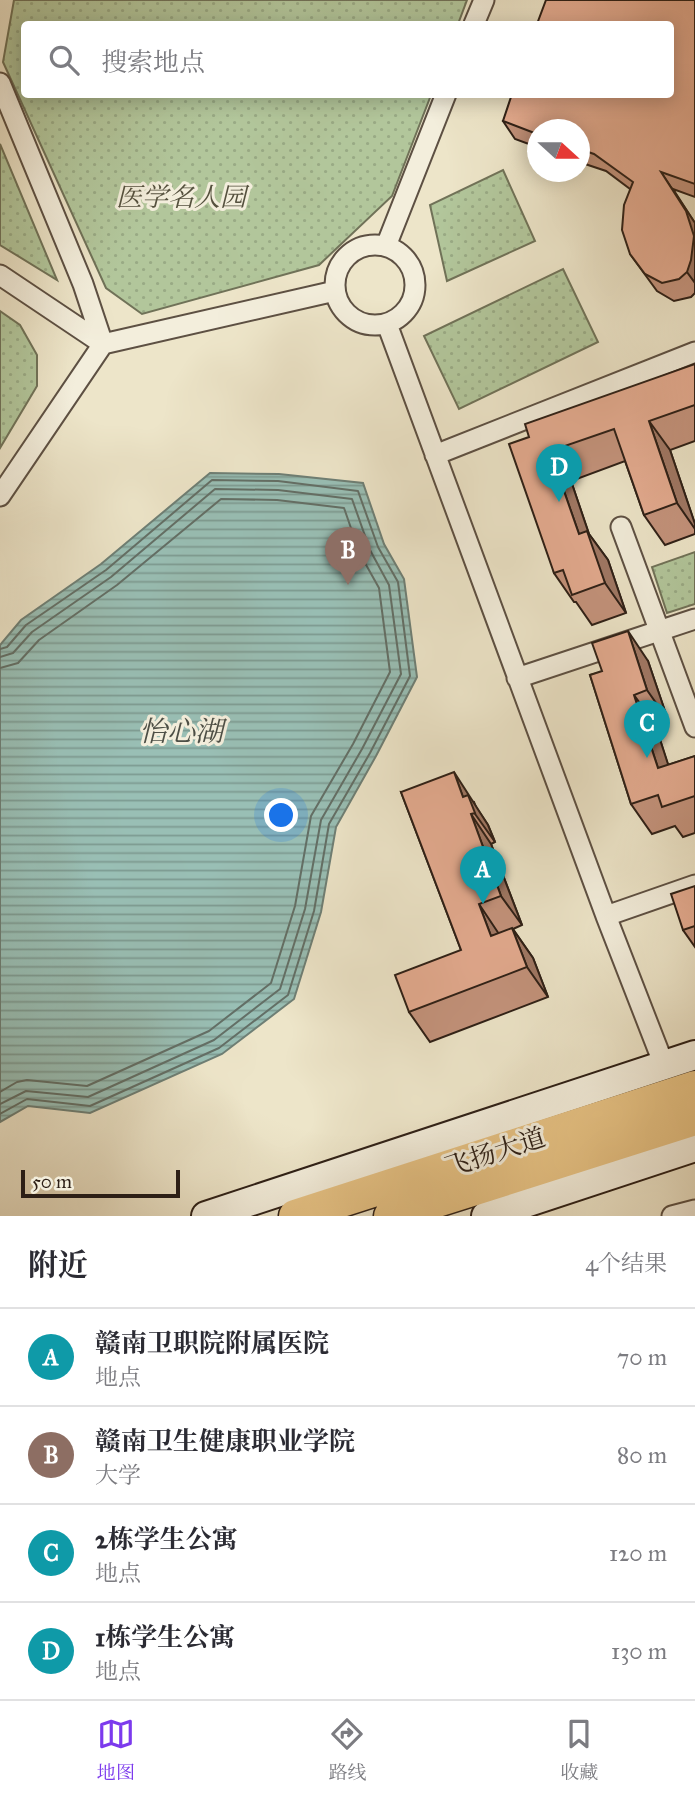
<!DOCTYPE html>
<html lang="zh">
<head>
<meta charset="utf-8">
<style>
  :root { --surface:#fff; --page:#f2f2f3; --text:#2b2b33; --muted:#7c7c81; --line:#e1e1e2; --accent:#7c3aed }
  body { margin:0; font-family:"IM FELL Great Primer","Noto Serif SC",serif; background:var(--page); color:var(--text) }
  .compass { position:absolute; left:527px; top:119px; width:63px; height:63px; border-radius:50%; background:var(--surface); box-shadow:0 4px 18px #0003; rotate:111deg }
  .scale { position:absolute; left:21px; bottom:18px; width:159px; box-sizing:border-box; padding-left:7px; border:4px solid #2d1f16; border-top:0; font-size:19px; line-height:24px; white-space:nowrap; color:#2d1f16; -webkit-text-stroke:5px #f3eedc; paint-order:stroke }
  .you { position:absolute; left:282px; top:816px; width:24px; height:24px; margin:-18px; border:5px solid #fff; border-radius:50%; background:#1a73e8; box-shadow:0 0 0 10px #1a73e833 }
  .badge { display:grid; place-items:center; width:46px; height:46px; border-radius:50%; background:var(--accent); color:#fff; font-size:23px; font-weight:700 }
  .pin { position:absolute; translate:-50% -58px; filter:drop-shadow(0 2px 4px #0008) }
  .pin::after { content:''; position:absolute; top:37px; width:24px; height:21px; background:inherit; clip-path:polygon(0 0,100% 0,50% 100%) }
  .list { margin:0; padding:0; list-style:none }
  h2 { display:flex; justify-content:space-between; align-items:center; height:91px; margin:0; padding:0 28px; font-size:30px }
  h2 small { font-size:23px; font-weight:400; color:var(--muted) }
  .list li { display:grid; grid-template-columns:46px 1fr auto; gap:21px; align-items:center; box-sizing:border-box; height:98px; padding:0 28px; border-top:2px solid var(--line) }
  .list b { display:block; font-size:26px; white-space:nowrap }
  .list p { margin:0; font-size:23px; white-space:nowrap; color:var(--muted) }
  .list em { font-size:23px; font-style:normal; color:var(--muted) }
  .icon { flex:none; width:38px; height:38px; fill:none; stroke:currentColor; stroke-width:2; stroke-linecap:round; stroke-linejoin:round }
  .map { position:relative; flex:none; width:695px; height:1216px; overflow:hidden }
  .search { position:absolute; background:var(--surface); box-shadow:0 4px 18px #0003; left:21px; right:21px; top:21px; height:77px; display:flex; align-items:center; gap:18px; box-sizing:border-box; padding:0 24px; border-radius:7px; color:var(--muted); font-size:26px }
  .sheet { height:483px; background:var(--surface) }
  nav { display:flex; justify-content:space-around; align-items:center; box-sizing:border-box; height:98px; border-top:2px solid var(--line); background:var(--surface); font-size:19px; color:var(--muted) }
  nav a { display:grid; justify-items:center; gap:4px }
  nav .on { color:var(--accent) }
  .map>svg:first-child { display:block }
  .grass { fill:url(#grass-dots); stroke:#707258; stroke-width:2 }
  .water { fill:url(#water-rules); stroke:#6e7f75; stroke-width:2 }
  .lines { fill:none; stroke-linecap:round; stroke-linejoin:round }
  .shore { stroke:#636f66; stroke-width:2 }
  .street-casing { stroke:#5d5043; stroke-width:23 }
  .secondary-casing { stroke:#2d1f16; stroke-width:32 }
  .primary-casing { stroke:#2d1f16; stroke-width:35 }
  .street { stroke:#f3eedc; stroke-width:19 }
  .secondary { stroke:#f3eedc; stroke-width:28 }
  .primary { stroke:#e6c284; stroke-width:32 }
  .wall { fill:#c4937c; stroke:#2d1f16; stroke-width:2 }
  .shaded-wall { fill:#a07865; stroke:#2d1f16; stroke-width:2 }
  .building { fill:#e4ab90; stroke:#2d1f16; stroke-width:2 }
  .labels { text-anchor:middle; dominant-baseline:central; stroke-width:6; stroke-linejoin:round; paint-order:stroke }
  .park-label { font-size:26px; font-style:italic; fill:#55513e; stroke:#f3eedc }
  .street-label { font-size:26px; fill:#2d1f16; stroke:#f3eedc }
  .water-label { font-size:28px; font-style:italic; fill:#4d4f46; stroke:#f3eedc }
</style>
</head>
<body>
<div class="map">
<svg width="695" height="1216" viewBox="0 0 695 1216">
  <defs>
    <pattern id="grass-dots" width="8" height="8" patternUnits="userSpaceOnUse" patternTransform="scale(1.75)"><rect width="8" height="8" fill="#b2c69b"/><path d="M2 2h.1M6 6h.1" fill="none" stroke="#99aa85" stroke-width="1.8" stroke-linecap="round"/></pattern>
    <pattern id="water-rules" width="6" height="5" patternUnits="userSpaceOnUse" patternTransform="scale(1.75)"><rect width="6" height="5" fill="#99bfb5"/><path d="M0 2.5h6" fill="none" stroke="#7d9b92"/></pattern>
  </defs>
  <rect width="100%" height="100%" fill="#ede5c9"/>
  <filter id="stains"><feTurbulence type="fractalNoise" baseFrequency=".00286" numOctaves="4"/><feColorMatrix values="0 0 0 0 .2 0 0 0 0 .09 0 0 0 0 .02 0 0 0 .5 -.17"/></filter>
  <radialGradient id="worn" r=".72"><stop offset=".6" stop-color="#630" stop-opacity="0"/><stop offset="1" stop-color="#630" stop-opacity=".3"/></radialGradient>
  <path class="grass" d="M14,0H467L458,24H24V94L431,95L392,196L319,265L142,314L106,288L3,62Z
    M0,144L57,280L0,245Z
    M503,170L535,241L447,281L430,205Z
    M563,269L598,342L459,409L424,336Z
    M0,311L20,325L37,355V386L0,448Z
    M695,552V604L667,613L652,567Z"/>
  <path class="water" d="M210,473L279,474L363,483L384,544L404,579L417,677L376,756L336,827L321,912L294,999L222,1054L90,1113L28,1106L0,1122V645L21,620L101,564Z"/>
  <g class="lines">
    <path class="shore" d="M0,649L7,647L26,625L106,570L212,480L278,481L358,491L378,547L398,582L410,676L370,753L329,824L314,911L288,995L219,1048L90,1106L27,1099L0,1114
      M0,657L13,653L32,632L111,577L215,489L278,490L352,499L370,550L389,585L401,674L362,749L321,820L305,909L280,989L214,1040L88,1097L26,1091L0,1104
      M0,668L18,663L39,640L117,585L221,499L277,500L344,508L360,554L379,588L390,672L353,744L311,816L295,906L271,983L209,1031L87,1086L27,1080L17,1082L0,1092"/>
    <defs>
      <path id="street" d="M474,24L484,0
        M0,83L83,284L103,344L335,291
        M335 285a40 40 0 1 1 80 0a40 40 0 1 1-80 0Z
        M386,246L446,94
        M0,275L103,344L0,496
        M387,324L606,916L695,885
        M435,455L695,352
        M621,527L695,727
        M517,678L695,619
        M606,916L664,1065
        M672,1216L695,1210"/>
      <path id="secondary" d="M206,1216L695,1055
        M486,1216L695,1147"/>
      <path id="primary" d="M295,1216L695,1087
        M390,1216L695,1119"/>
    </defs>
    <use href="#street" class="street-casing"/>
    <use href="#secondary" class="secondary-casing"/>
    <use href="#primary" class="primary-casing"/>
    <use href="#street" class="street"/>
    <use href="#secondary" class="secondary"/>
    <use href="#primary" class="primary"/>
  </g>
  <path class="wall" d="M695,0V197L673,189L695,223V293L691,297L674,301L657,291L630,254V189L606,171L579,162V130H537V147L515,139L503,121Z
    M695,364V441L670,450L695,524V534L665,545L644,515L625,461L571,481L589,534L608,560L626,613L592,625L576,602H574L554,573L529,437Z
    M648,661L668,720L655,724L668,765L695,756V833L683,837L675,826L652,834L631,804L590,675Z
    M401,792L474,802L476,807L488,825L495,842L491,844L522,925L513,929L533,958L548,997L430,1042L409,1012L461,950Z
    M695,886V947L683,930Z"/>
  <path class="shaded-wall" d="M661,172L695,223V283L687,272Z
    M649,421L670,450L695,524V529L677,503Z
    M550,451L571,481L589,534L608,560L626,613L605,583L579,534Z
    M628,631L648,661L668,720L647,690Z
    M634,695L655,724L679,798L658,768Z
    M454,772L488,825L495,842L463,797Z
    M471,814L491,844L522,925L501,896Z
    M479,904L499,934L491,936Z
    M512,928L533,958L548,997L527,967Z"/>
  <path class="building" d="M546,0H695V184L661,172L686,211L694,236L691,260L687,272L679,279L662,283L645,274L630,254L622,230L624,205L633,182L594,154L579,149V130H537V134L503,121L512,94H670V24H537Z
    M695,364V405L649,421L677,503L644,515L614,429L550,451L579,534L587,531L605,583L572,595L563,570L554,573L509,444L529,437L525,424Z
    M628,631L647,690L634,695L658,768L695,756V796L662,807L658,795L631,804L590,675L602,671L592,643Z
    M454,772L463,797L468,795L475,813L471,814L501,896L479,904L491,936L512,928L527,967L409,1012L395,975L461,950L401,792Z
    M695,886V926L683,930L671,894Z"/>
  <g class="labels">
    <g class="park-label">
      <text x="181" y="197">医学名人园</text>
    </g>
    <g class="street-label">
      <text transform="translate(495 1152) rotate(-18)">飞扬大道</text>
    </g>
    <g class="water-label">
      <text x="181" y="731">怡心湖</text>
    </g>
  </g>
  <rect width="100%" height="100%" filter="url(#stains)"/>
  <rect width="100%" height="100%" fill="url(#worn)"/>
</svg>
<svg class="compass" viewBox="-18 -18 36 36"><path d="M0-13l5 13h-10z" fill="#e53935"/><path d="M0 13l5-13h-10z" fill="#7c7c81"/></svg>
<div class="scale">50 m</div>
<div class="you"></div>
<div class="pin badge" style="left:483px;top:904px;background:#0f9aa8">A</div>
<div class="pin badge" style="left:348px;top:585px;background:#8d6e63">B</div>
<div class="pin badge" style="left:647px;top:758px;background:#0f9aa8">C</div>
<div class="pin badge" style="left:559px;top:502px;background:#0f9aa8">D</div>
<div class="search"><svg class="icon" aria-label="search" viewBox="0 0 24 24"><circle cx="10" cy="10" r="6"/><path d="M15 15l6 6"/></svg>搜索地点</div>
</div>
<section class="sheet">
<h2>附近<small>4个结果</small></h2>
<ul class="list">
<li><span class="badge" style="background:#0f9aa8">A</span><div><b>赣南卫职院附属医院</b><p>地点</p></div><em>70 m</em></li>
<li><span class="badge" style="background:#8d6e63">B</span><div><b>赣南卫生健康职业学院</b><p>大学</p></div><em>80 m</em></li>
<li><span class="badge" style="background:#0f9aa8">C</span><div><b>2栋学生公寓</b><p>地点</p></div><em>120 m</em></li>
<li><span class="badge" style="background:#0f9aa8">D</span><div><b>1栋学生公寓</b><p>地点</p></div><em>130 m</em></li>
</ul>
</section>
<nav>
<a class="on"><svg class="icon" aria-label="map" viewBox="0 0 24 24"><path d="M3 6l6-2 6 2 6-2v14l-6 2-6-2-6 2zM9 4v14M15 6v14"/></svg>地图</a>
<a><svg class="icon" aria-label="directions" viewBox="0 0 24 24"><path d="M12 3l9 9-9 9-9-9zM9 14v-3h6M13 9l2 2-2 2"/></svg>路线</a>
<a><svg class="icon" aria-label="saved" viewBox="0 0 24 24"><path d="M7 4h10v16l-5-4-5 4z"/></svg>收藏</a>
</nav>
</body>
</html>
